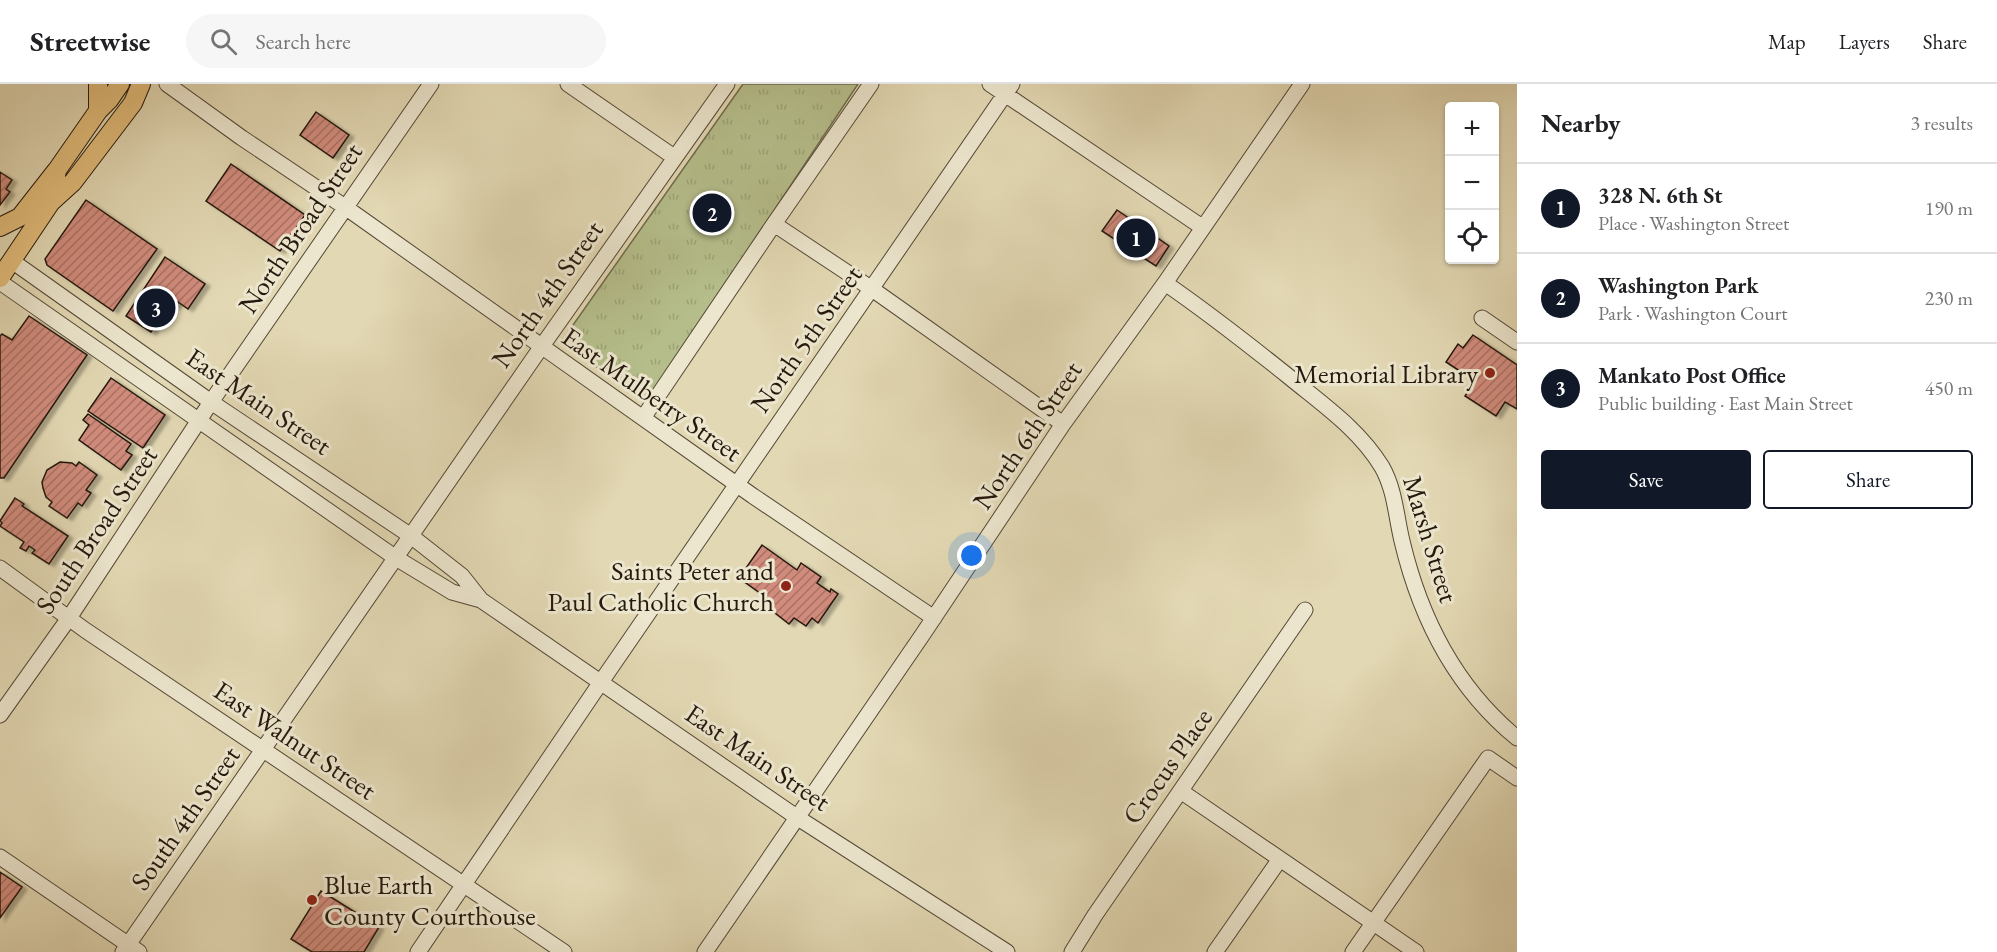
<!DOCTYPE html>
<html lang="en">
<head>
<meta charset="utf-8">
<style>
  :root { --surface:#fff; --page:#f6f6f6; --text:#202124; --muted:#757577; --line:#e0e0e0; --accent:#111827 }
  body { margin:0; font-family:"EB Garamond",serif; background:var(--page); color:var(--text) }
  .controls { position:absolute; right:18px; top:18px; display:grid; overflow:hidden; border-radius:6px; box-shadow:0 2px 4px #0004 }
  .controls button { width:54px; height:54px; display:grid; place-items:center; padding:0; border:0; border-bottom:2px solid var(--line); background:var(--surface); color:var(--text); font:30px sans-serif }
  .you { position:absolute; left:972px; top:472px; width:21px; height:21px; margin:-15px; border:4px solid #fff; border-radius:50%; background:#1a73e8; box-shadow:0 0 0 9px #1a73e833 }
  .badge { display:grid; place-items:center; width:39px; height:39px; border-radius:50%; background:var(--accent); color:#fff; font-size:20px; font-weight:700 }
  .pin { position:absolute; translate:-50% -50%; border:3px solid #fff; box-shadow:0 2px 6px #0006 }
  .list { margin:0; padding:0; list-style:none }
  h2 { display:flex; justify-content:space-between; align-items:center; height:78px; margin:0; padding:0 24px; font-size:26px }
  h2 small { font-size:20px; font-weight:400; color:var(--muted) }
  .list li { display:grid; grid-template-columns:39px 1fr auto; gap:18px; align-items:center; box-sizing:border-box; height:90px; padding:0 24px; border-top:2px solid var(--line) }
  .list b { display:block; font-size:22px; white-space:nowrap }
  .list p { margin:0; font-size:20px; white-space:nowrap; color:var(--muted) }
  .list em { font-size:20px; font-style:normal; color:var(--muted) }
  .actions { display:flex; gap:12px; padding:18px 24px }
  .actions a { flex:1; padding:14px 0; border:2px solid var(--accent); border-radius:6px; text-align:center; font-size:21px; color:var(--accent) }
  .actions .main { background:var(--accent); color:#fff }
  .icon { flex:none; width:33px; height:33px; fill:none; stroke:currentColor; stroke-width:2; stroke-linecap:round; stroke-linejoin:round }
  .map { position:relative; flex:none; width:1517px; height:868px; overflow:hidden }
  header { display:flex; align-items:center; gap:36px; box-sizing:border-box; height:84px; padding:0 30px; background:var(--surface); border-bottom:2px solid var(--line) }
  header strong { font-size:28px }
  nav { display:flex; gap:33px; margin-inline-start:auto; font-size:21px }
  .search { width:420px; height:54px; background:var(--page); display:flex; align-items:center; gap:15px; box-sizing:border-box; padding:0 21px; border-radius:33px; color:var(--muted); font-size:22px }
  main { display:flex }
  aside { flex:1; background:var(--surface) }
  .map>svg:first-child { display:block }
  .park { fill:url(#park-tufts); stroke:#6d6b4c; stroke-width:1.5 }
  .building { fill:url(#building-hatch); stroke:#25180c; stroke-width:1.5; filter:url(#shadow) }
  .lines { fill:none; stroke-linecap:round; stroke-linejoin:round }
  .minor-casing { stroke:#544836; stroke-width:17 }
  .major-casing { stroke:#25180c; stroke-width:20 }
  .minor { stroke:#ece6ce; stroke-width:15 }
  .major { stroke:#e1bc7a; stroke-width:18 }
  .poi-dot { fill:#8f2418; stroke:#ece6ce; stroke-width:2 }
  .labels { text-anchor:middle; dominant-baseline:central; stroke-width:6; stroke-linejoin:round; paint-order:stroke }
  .street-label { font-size:27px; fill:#25180c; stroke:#ece6ce }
  .poi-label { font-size:27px; fill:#25180c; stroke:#ece6ce; text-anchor:end }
</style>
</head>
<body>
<header>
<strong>Streetwise</strong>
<div class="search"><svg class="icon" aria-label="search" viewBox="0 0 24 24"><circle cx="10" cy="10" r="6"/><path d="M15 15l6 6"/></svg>Search here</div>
<nav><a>Map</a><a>Layers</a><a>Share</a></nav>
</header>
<main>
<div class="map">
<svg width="1517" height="868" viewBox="0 0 1517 868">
  <defs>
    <pattern id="park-tufts" width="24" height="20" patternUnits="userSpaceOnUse" patternTransform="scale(1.5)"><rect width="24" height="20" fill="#b5be8b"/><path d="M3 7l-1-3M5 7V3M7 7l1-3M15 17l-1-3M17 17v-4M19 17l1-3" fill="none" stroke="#9ca377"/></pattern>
    <pattern id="building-hatch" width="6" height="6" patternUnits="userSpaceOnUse" patternTransform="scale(1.5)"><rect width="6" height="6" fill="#d08b7b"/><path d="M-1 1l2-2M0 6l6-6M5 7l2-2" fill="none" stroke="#a97163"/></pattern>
    <filter id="shadow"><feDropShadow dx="5" dy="2.5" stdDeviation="1.5" flood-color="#0004"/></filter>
  </defs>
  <rect width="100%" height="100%" fill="#e2d8b3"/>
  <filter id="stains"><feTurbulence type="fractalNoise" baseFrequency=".00333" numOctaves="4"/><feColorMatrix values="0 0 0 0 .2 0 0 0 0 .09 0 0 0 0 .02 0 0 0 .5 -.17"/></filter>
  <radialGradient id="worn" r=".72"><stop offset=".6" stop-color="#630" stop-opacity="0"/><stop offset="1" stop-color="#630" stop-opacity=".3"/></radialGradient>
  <path class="park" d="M743,0H858L647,318L561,258Z"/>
  <path class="building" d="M316,28L349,51L333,74L300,51Z
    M231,80L305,131L280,167L206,117Z
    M0,88L12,96L6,105L10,108L0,121Z
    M86,116L157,165L113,227L47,181L45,175Z
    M1117,126L1169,162L1156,182L1102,147Z
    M165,173L205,200L188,225L178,218L175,223L170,220L151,248L126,232Z
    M29,232L87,271L4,394H0V252L2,250L12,256Z
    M1473,251L1517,281V325L1505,318L1496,332L1465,312L1475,297L1446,278L1458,260L1463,264Z
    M111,294L165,331L143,364L88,327Z
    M88,330L131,360L126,367L132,371L121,386L79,356L89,341L83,336Z
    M60,378L72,379L76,382L79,378L97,391L86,406L91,409L82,422L78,419L67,434L49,422L52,418L46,413L43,404L42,398L47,386Z
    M15,414L24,420L22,422L68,452L49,480L32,469L35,466L29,462L26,467L20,464L24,458L0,442L2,439L0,437Z
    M762,461L797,486L801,479L821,493L817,499L830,508L831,505L838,510L818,539L812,534L806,542L794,534L789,540L770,525L774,519L739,494Z
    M0,788L22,803L0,834Z
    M321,807L379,843L364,868H312L291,855Z"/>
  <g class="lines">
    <defs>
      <path id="minor" d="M167,0L242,54L345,123L753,412L934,534
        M568,0L674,73
        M990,0L1202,143
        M774,140L872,205L1063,340
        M12,177L211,318L411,452L462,492L481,516L798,734L1007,868
        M0,198L396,474L452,508L481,516
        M1165,199C1207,228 1248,260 1288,292C1322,320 1359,345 1382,383C1395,406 1396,432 1402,457C1420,533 1456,604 1517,654
        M1482,234L1517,258
        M643,334L774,140L871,0
        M0,484L85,546L564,868
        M0,631L69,534L211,318L431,0
        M1182,708L1416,868
        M0,773L139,868
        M123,868L542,262L727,0
        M418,868L601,598L1012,0
        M705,868L923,550L1063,340L1165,199L1302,0
        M1072,868L1095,831L1305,526
        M1215,868L1280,775
        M1353,868L1488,674L1517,694"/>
      <path id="major" d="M98,0V27
        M51,118L57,86L98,27L109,16L120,0
        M0,143L20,133L56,87
        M0,194L51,118L73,98L133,19L141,0"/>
    </defs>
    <use href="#minor" class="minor-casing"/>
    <use href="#major" class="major-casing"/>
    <use href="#minor" class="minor"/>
    <use href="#major" class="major"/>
  </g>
  <g class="poi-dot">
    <circle cx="1490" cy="289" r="6"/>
    <circle cx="786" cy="502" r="6"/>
    <circle cx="312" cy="816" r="6"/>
  </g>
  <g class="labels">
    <g class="street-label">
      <text transform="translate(300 144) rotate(-56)">North Broad Street</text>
      <text transform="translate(547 210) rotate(-55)">North 4th Street</text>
      <text transform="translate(806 255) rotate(-55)">North 5th Street</text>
      <text transform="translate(652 310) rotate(35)">East Mulberry Street</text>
      <text transform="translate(259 317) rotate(34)">East Main Street</text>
      <text transform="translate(1027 351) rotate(-56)">North 6th Street</text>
      <text transform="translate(96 446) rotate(-56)">South Broad Street</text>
      <text transform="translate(1431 455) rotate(73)">Marsh Street</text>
      <text transform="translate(295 656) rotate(34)">East Walnut Street</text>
      <text transform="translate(758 673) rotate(34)">East Main Street</text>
      <text transform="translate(1167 682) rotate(-55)">Crocus Place</text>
      <text transform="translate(185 734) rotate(-55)">South 4th Street</text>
    </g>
    <g class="poi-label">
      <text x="1478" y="289">Memorial Library</text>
      <text x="774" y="486">Saints Peter and<tspan x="774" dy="31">Paul Catholic Church</tspan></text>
      <text x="324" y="800" text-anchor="start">Blue Earth<tspan x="324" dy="31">County Courthouse</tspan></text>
    </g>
  </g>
  <rect width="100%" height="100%" filter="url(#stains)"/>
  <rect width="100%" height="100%" fill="url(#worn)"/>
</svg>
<div class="controls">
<button>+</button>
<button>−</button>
<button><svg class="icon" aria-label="locate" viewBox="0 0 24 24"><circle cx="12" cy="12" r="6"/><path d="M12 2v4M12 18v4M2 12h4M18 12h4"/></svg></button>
</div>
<div class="you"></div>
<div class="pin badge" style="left:1136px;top:154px">1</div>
<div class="pin badge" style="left:712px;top:129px">2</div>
<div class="pin badge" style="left:156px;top:224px">3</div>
</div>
<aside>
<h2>Nearby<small>3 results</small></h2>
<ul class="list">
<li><span class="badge">1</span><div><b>328 N. 6th St</b><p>Place · Washington Street</p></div><em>190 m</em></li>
<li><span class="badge">2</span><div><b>Washington Park</b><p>Park · Washington Court</p></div><em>230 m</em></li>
<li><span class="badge">3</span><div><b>Mankato Post Office</b><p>Public building · East Main Street</p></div><em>450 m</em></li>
</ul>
<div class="actions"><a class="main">Save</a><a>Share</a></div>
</aside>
</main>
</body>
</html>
